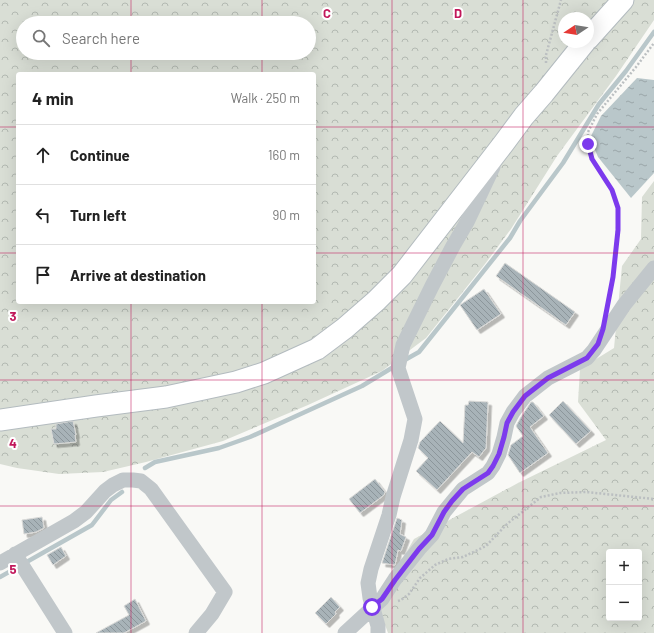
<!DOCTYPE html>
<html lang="en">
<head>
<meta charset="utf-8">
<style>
  :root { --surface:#fff; --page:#f2f2f2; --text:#222; --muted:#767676; --line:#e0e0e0 }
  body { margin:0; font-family:Barlow,sans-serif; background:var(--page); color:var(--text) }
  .controls { position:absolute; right:12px; bottom:12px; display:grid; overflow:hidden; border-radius:4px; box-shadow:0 4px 16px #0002 }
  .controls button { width:36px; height:36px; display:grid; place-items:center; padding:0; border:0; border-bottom:1px solid var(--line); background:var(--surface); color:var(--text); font:20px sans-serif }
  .compass { position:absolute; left:558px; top:12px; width:36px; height:36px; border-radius:50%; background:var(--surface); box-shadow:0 4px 16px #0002; rotate:258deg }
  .stop { position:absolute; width:12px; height:12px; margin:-9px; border:3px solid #7c3aed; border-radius:50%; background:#fff }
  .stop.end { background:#7c3aed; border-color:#fff; box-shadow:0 1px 4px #0008 }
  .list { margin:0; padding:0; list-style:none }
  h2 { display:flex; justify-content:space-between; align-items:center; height:52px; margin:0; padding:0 16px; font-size:17px }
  h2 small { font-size:13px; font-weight:400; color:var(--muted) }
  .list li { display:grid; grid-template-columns:26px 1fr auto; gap:12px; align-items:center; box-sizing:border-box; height:60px; padding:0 16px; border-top:1px solid var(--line) }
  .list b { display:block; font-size:15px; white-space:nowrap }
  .list em { font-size:13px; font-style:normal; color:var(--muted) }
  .icon { flex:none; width:22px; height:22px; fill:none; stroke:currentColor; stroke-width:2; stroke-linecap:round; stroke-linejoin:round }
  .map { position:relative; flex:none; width:654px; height:633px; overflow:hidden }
  .search { position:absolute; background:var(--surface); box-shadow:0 4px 16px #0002; left:16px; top:16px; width:300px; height:44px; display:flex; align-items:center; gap:10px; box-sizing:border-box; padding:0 14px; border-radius:22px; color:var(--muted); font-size:15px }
  .panel { position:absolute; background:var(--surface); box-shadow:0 4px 16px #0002; left:16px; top:72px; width:300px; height:232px; border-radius:4px }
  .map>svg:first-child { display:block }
  .forest { fill:url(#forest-crowns); fill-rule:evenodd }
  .water { fill:url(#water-ripples) }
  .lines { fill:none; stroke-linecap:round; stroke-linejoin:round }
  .stream { stroke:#b9c7ca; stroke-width:4.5 }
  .building { fill:url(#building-back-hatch); stroke:#dadad8; filter:url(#shadow) }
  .secondary-casing { stroke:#b3bbbf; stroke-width:23 }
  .path { stroke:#bbbfc1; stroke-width:2.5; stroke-dasharray:2 2; stroke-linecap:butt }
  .street { stroke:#c1c7ca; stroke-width:15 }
  .secondary { stroke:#fff; stroke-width:21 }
  .route { stroke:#7c3aed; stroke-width:5 }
  .grid { fill:none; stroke:#c2185b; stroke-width:1; stroke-opacity:0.55 }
  .grid-label { font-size:13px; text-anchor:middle; font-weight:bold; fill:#c2185b; stroke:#fff; stroke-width:4; stroke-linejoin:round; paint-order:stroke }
</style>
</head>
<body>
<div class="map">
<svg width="654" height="633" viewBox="0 0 654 633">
  <defs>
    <pattern id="forest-crowns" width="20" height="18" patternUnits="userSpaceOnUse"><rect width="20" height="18" fill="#d9ded5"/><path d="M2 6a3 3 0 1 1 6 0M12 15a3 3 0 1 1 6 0" fill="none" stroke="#b3b9b2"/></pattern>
    <pattern id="water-ripples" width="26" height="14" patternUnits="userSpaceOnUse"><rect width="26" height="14" fill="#b9c7ca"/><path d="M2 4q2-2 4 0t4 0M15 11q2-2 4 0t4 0" fill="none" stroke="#9aa6a9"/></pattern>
    <pattern id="building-back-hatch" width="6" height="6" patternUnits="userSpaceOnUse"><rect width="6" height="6" fill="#a8b3b8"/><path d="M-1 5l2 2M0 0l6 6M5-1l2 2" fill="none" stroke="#8c969b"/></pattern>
    <filter id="shadow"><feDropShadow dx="3.5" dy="3.5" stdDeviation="0" flood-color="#0004"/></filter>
  </defs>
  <rect width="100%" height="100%" fill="#f9f9f6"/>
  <path class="forest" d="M0,0H654V20L616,76L557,156L511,229L485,264L426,338L382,371L308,405L223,441L146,462L103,472L59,474L17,468L0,464ZM564,18H588V42H564ZM23,23H309V53H23ZM18,74H314V302H18Z
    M654,181V633H388L377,603L414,539L518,483L606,440L578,402L580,369L614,348L622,266L641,239L642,197ZM609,552H639V618H609Z"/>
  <path class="water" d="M637,78L654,80V173L631,198L598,157L590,138L601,116Z"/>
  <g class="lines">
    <path class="stream" d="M403,361L419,352L510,238L520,221L563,163L599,104L626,71L654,32
      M145,468L155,462L219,448L250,437L362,386L395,366
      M0,577L92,525L111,500L122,492"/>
  </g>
  <path class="building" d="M505,263L575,312L566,325L496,276Z
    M484,289L501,314L477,330L460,305Z
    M469,401L488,402L486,448L479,457L472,452L437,490L416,471L428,458L418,448L420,442L440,421L463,443L465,405H468Z
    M563,401L591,431L576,444L549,415Z
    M531,402H533L544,416L530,427L548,453L520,473L508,455L511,445L523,436L516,426L521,417Z
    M73,421L76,435H75L76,442L54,444L51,429H56V424Z
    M375,479L385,492L384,495L360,513L349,499Z
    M42,517L44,528L36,532L24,534L22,520Z
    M397,518L402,520L400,534L406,537L401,551L398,550L395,565L382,563Z
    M61,547L66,556L53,565L47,555Z
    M331,597L340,607L335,612L336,614L326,624L315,613Z
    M135,599L146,621L124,633H96L129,615L124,606Z"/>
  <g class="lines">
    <defs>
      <path id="secondary" d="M588,39L623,0
        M0,420L96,406L166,397L236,382L264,373L317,349L345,328L376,301L402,275L504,143L524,116L544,93L585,42"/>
    </defs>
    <use href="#secondary" class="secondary-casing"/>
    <path class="path" d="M546,63V55L561,0
      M609,300L613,277L617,230L618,208L612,190L592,159L588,144V132L597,114L636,67L654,43
      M398,601L401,600L409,594L420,578L435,565L448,559L463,557L486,546L507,524L541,497L560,493L586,492L654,499"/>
    <path class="street" d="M15,554L65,633
      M0,563L74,521L86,512L105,491L113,485L123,480H133L141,481L151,489L225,592L212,614L196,633
      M345,633L382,599L395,579L419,549L432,535L444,512L453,501L463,489L488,473L493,466L499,454L504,437L507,423L513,412L525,396L548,378L587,358L594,350L624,305L654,268
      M378,633V626L370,598L368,583L371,569L389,515L393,497L411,440L415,419L398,368L403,345L432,286L453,246L467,222L493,167"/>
    <use href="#secondary" class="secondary"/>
  </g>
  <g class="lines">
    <path class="route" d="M372,607L382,599L395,580L419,549L432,535L444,512L452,501L463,489L488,473L493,466L499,454L504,437L507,423L513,412L525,396L548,378L587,358L598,344L603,329L613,277L618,230V208L612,190L592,159L588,144"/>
  </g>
  <path class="grid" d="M131,0V23M262,0V23M392,0V633M523,0V633M131,53V74M262,53V74M0,127H18M314,127H654M0,253H18M314,253H654M131,302V633M262,302V633M0,380H654M0,506H654"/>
  <g class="grid-label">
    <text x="327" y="18">C</text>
    <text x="458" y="18">D</text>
    <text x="13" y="321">3</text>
    <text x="13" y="448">4</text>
    <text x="13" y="574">5</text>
  </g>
</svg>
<div class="controls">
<button>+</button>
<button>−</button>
</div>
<svg class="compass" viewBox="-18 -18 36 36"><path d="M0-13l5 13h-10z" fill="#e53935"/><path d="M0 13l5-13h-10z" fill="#767676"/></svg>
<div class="stop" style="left:372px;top:607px"></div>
<div class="stop end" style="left:588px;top:144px"></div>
<div class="search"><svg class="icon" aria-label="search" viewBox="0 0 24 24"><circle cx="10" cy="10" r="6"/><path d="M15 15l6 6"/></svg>Search here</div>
<section class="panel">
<h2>4 min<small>Walk · 250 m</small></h2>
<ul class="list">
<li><svg class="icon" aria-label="ahead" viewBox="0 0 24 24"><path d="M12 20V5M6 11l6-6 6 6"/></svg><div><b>Continue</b></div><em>160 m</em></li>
<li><svg class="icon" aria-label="left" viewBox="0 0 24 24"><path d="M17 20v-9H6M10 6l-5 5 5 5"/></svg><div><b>Turn left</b></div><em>90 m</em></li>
<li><svg class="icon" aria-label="arrive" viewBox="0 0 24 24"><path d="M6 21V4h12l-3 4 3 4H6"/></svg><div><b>Arrive at destination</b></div></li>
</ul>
</section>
</div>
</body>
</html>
